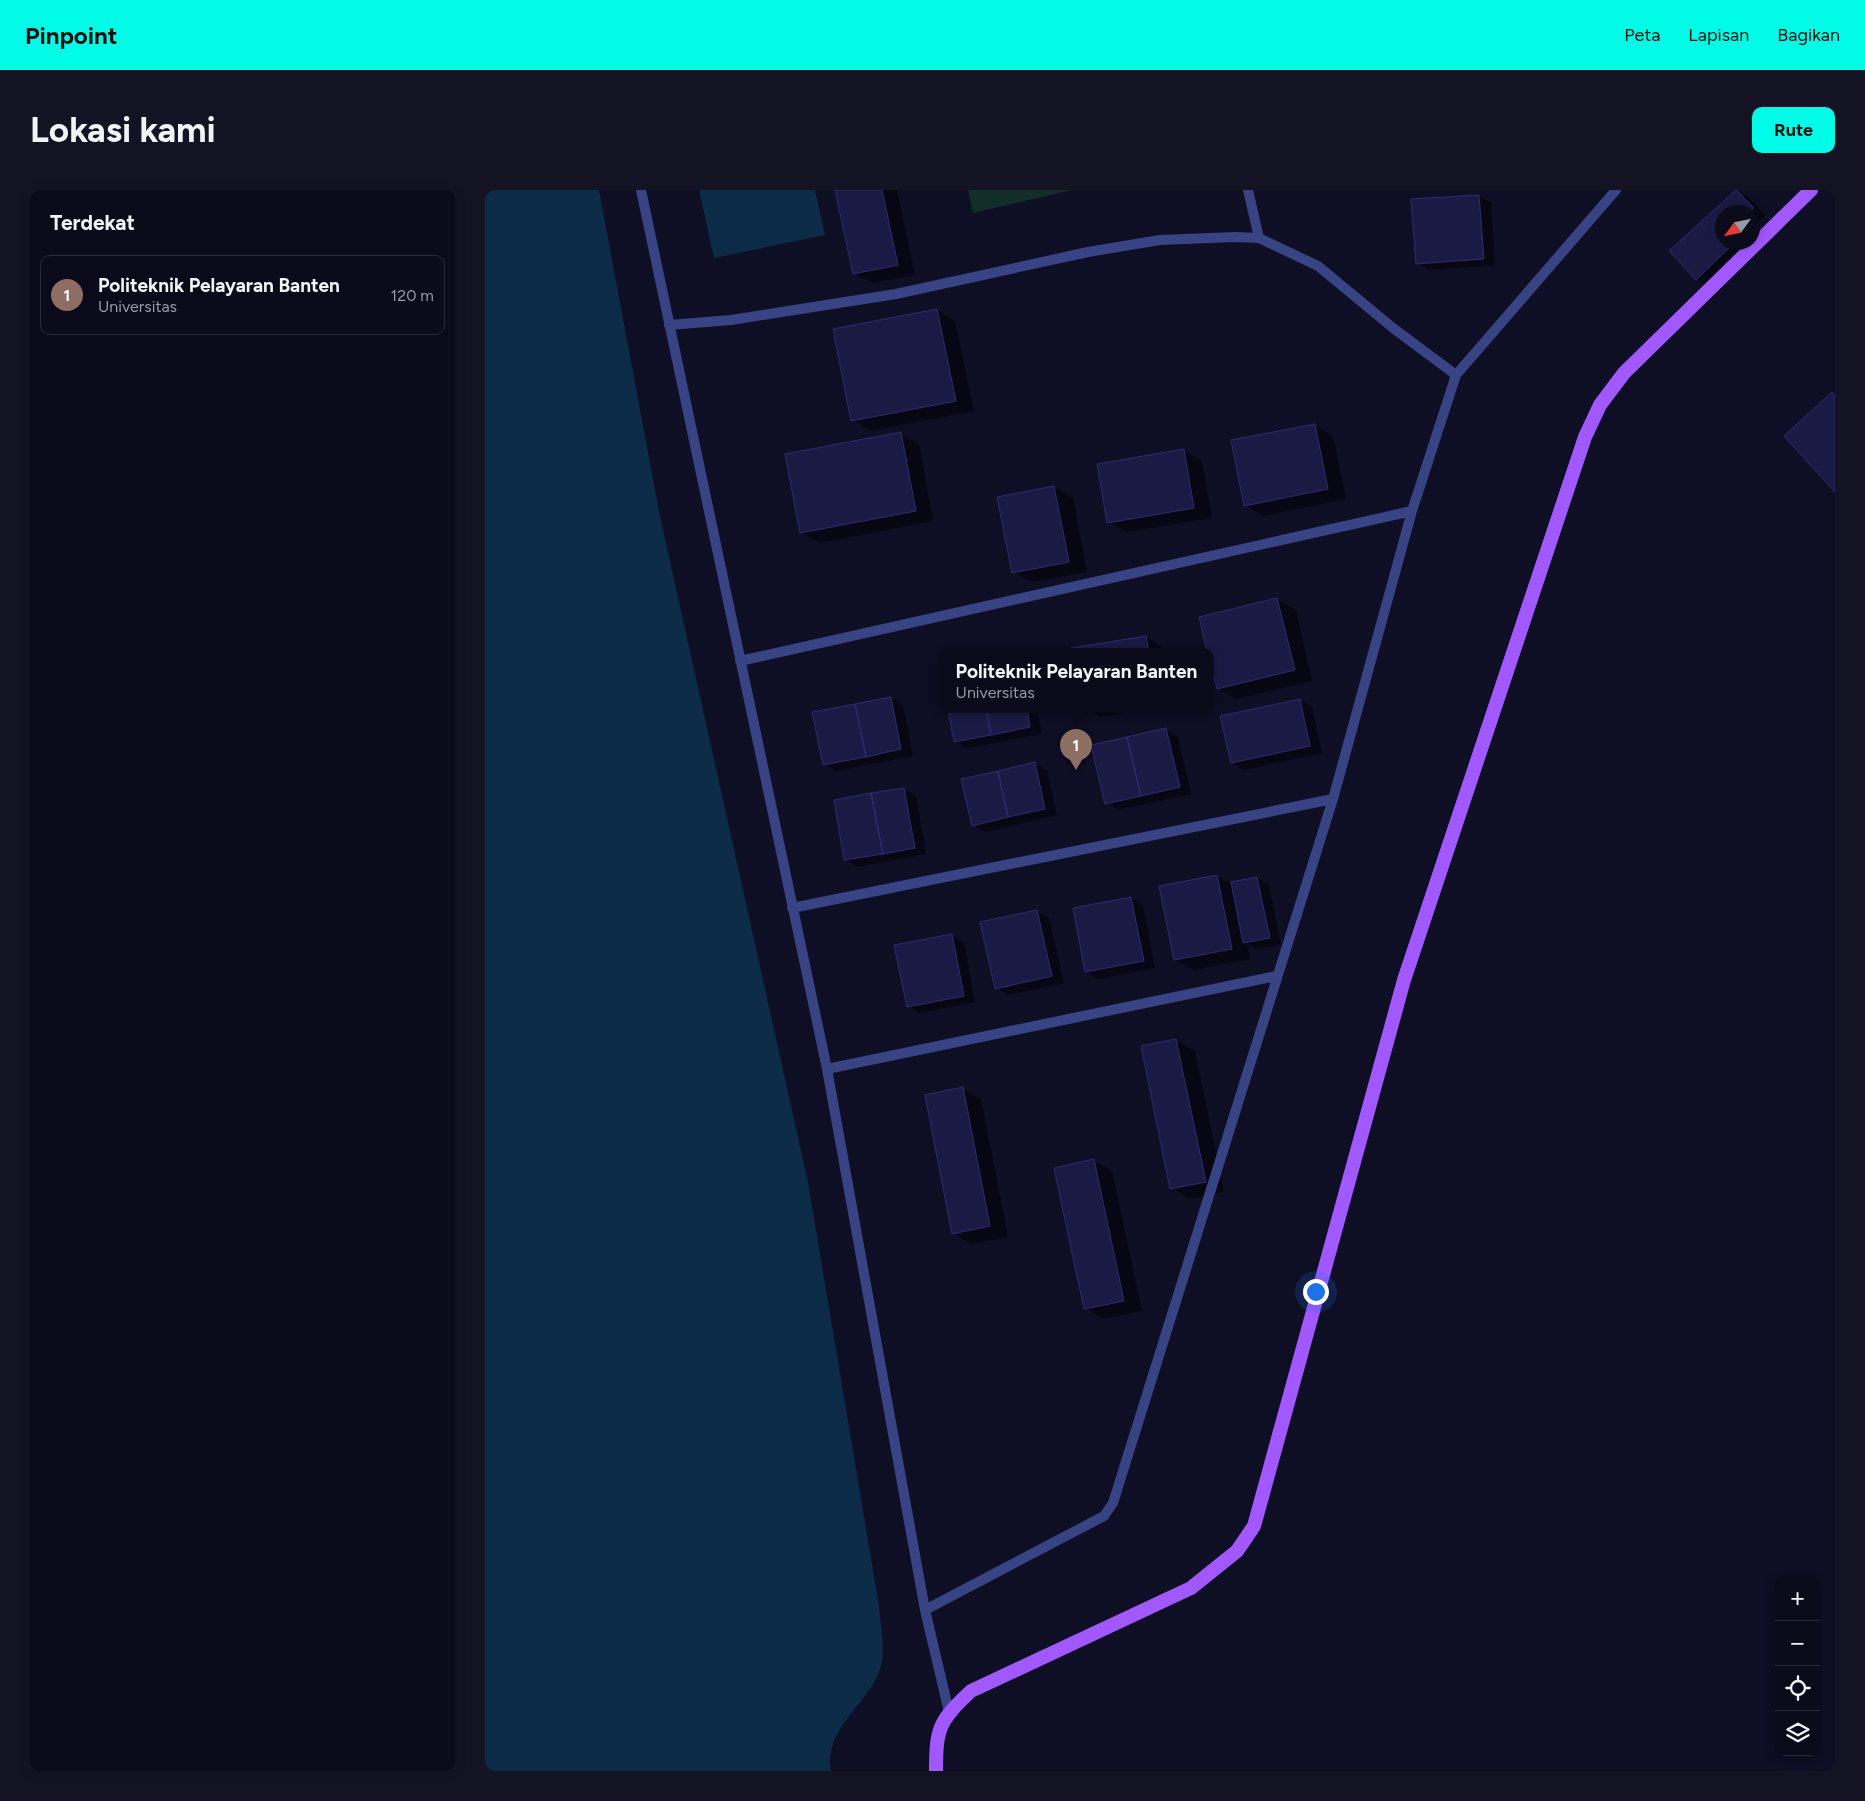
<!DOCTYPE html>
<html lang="id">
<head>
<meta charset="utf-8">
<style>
  :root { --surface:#0a0a1b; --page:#131324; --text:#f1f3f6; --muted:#999aa3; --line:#2a2b3a; --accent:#00fce7 }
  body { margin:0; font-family:Figtree,sans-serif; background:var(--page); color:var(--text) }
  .controls { position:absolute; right:15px; bottom:15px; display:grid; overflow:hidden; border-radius:10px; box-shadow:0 2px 12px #0003 }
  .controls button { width:45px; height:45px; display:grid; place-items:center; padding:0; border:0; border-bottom:1px solid var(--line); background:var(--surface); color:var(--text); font:25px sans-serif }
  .compass { position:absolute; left:1230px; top:15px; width:45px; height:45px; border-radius:50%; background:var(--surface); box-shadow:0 2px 12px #0003; rotate:237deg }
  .you { position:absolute; left:830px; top:1101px; width:18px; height:18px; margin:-12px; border:4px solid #fff; border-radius:50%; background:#1a73e8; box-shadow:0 0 0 8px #1a73e833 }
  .badge { display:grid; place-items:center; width:32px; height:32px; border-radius:50%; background:var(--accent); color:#fff; font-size:16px; font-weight:700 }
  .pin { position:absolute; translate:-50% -41px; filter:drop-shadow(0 1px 2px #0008) }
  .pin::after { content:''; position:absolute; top:26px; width:18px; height:15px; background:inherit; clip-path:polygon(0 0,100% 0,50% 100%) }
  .popup { position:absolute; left:454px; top:458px; width:275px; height:65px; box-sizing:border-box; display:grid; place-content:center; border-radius:10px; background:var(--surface); filter:drop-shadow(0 1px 4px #0005); font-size:16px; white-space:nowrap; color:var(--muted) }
  .popup b { font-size:19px; color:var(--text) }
  .popup::after { content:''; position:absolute; left:50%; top:100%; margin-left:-10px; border:10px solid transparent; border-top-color:var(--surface) }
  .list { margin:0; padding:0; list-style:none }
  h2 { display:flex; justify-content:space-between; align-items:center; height:65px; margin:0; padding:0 20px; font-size:21px }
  h2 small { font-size:16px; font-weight:400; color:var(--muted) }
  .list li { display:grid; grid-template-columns:32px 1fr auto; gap:15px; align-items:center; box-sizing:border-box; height:80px; margin:0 10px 10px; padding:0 10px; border:1px solid var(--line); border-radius:10px }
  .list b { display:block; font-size:19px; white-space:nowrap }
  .list p { margin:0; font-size:16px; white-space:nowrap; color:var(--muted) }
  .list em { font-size:16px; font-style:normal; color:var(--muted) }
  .icon { flex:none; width:28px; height:28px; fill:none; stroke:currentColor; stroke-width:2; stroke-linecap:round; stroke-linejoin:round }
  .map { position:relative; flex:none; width:1350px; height:1581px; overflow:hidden; border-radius:10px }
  header { display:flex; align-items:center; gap:30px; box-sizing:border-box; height:70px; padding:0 25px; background:var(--accent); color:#111 }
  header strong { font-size:24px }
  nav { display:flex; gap:28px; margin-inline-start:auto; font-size:18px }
  .intro { display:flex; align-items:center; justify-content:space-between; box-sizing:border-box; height:120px; padding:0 30px }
  h1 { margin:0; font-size:35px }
  .button { padding:12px 22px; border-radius:10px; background:var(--accent); color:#111; font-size:18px; font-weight:700 }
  main { display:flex; gap:30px; padding:0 30px }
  aside { flex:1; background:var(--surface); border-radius:10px; box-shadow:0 2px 12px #0003 }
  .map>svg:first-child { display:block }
  .green { fill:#112e28 }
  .water { fill:#0b2b46 }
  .shadow { fill:#0007 }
  .building { fill:#1b1a45; stroke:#2d2c71 }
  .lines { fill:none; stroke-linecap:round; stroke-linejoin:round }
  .service { stroke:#384383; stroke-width:10 }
  .minor { stroke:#384383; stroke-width:10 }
  .primary { stroke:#a258ff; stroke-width:14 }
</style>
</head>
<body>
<header>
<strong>Pinpoint</strong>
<nav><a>Peta</a><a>Lapisan</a><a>Bagikan</a></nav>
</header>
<div class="intro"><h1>Lokasi kami</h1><a class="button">Rute</a></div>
<main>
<aside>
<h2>Terdekat<small></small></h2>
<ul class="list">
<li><span class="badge" style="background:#8d6e63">1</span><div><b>Politeknik Pelayaran Banten</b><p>Universitas</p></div><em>120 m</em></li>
</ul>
</aside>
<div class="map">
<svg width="1350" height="1581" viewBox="0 0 1350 1581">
  <rect width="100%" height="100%" fill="#0e0e24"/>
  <path class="green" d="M483,0H587L488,23Z"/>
  <path class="water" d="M0,0H114L175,326L323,992L394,1416C396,1439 403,1468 391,1489C375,1519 339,1543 346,1581H0Z
    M214,0H330L340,45L229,68Z"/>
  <path class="shadow" d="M352,0H412L430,85L388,93L369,83Z
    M1252,1L1264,8L1280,25L1268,37V22H1238V52H1265L1224,96L1212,89L1185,61Z
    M994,6L1006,13L1010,75L945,80L932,73Z
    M452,120L470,131L489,221L386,241L367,230Z
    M830,235L848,246L861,309L778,326L760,315Z
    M415,244L434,254L448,331L335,353L316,342Z
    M698,260L717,271L727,328L642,342L623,332Z
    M569,297L588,308L602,382L547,392L528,382Z
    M792,409L811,420L827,491L751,509L733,499L715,428Z
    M661,447L679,458L680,461H587V460Z
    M406,508L418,515L428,566L351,581L339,574Z
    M814,510L827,517L837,563L759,580L747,572Z
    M464,519H552L557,544L482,558L470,551Z
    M601,519H665L616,527Z
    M681,540L693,547L706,604L633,620L621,613Z
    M550,573L562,581L572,625L501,642L488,635Z
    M418,599L431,606L441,664L373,677L361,670Z
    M732,686L748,695L772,688L784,695L796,755L771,759L762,754L765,769L709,780L690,770Z
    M646,708L658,715L670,778L614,789L602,782Z
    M552,721L564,728L579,793L523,805L511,798Z
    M466,745L479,752L490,812L435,823L423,816Z
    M691,850L710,861L739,1002L705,1009L687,998Z
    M477,899L496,909L523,1047L486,1054L468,1043Z
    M609,971L627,981L657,1121L618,1129L600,1118Z"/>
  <path class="building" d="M350,0H397L413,75L368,84Z
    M1251,0L1269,18L1264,22H1238V52H1250L1211,90L1184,61Z
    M994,5L999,69L931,74L926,9Z
    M452,119L471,211L366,231L348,139Z
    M1347,202L1350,205V302L1299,246Z
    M830,234L843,299L759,316L746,250Z
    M416,242L431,321L315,343L300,264Z
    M699,259L709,318L622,333L612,274Z
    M569,296L584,372L527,383L512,307Z
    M792,408L810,480L732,499L725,471V461H722L714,427Z
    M661,446L664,461H586V458Z
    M406,507L416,559L381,567L370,514Z
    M815,509L825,556L746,573L735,526Z
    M370,514L381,567L338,575L327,522Z
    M463,519H501L506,545L469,552Z
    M501,519H542L545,537L506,545Z
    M681,538L695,597L656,606L642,547Z
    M642,547L656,606L620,614L606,555Z
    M550,572L560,619L523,627L513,581Z
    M513,581L523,627L487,636L476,589Z
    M419,598L430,658L398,664L386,603Z
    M386,603L398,664L359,670L349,610Z
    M732,685L747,759L689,770L674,696Z
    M772,687L785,748L758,753L746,692Z
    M646,707L659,771L600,782L588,718Z
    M552,720L567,786L510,799L495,732Z
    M467,744L479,806L422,817L409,755Z
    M691,849L721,992L685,999L656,856Z
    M478,897L505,1036L467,1044L440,905Z
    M609,969L639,1111L599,1119L569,978Z"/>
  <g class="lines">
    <path class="service" d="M763,0L774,48"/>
    <path class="minor" d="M156,0L342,879L440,1420L464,1522
      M184,135L246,130L411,104L603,62L675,50L750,47L774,48L833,76L908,138L971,185
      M255,471L927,321
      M307,718L848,609
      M342,879L791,786
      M440,1420L619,1326L628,1313L848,609L927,321L971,185L1131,0"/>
    <path class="primary" d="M451,1581C451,1538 454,1531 486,1501L706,1398L752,1361L769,1336L919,790L1100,247L1115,215L1139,183L1326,0"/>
  </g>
</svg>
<div class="controls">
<button>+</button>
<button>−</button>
<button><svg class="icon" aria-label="locate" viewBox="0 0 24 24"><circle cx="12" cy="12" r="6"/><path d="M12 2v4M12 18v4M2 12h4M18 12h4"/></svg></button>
<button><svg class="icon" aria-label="layers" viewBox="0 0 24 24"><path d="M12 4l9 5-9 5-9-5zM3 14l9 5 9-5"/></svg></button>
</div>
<svg class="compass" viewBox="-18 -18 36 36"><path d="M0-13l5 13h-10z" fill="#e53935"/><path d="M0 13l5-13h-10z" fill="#999aa3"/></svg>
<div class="you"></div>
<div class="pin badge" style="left:591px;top:580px;background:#8d6e63">1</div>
<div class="popup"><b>Politeknik Pelayaran Banten</b>Universitas</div>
</div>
</main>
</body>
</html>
